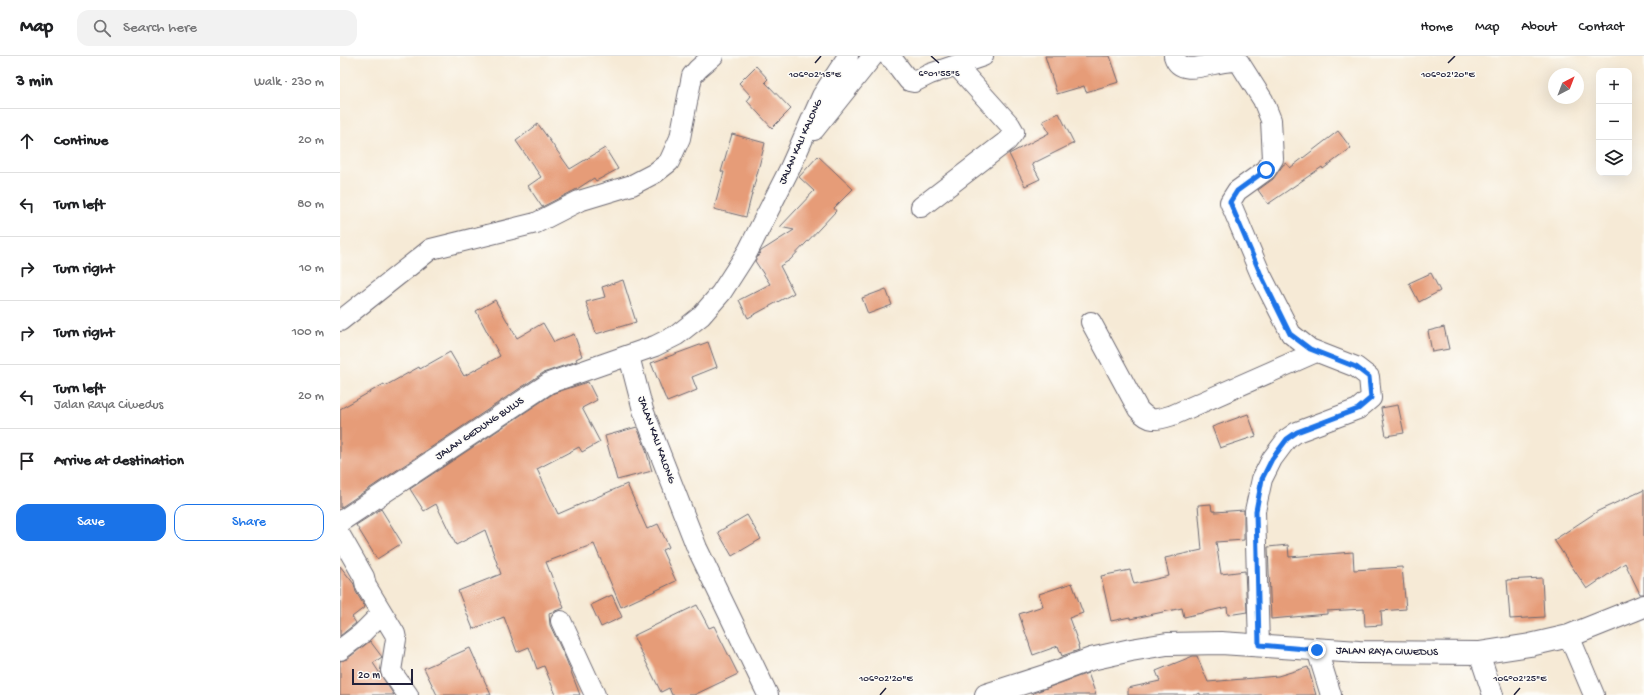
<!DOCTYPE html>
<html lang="en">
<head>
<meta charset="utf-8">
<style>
  :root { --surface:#fff; --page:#f2f2f2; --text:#202124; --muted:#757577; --line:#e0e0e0; --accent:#1a73e8 }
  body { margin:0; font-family:"Gochi Hand",sans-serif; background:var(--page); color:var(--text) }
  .controls { position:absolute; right:12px; top:12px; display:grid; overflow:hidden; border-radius:8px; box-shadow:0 4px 16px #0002 }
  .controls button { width:36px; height:36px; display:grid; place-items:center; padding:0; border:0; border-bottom:1px solid var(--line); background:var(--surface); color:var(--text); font:20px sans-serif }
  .compass { position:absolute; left:1208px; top:12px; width:36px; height:36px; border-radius:50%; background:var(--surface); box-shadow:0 4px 16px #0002; rotate:42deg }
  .scale { position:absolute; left:12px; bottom:10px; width:61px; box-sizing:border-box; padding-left:4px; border:2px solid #22223b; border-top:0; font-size:11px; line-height:14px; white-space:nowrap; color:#22223b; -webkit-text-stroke:3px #fdfcf7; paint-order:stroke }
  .stop { position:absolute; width:12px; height:12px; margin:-9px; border:3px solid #1a73e8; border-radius:50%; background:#fff }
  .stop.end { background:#1a73e8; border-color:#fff; box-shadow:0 1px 4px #0008 }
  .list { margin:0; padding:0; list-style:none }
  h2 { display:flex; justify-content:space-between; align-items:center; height:52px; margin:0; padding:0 16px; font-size:17px }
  h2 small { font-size:13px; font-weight:400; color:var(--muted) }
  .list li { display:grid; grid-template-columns:26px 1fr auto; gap:12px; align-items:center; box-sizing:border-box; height:64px; padding:0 16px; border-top:1px solid var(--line) }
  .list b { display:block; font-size:15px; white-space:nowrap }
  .list p { margin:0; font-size:13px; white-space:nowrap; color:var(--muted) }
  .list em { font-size:13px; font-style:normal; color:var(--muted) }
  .actions { display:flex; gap:8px; padding:12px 16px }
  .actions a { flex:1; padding:9px 0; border:1px solid var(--accent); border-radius:12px; text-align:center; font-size:14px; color:var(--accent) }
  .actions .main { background:var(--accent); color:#fff }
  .icon { flex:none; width:22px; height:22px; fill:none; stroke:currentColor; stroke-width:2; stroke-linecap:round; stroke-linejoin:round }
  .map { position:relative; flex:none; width:1304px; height:639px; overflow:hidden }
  header { display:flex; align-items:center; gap:24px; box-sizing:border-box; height:56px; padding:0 20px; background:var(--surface); border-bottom:1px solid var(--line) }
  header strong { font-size:19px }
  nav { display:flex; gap:22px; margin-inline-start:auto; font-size:14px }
  .search { width:280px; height:36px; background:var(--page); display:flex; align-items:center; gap:10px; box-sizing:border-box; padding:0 14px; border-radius:12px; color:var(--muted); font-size:15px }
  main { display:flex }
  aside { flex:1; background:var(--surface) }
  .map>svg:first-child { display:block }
  .building { fill:#e69c78 }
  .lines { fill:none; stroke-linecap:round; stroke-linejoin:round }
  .minor-casing { stroke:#6c6871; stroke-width:22 }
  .tertiary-casing { stroke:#6c6871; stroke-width:24 }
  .minor { stroke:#fff; stroke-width:20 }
  .tertiary { stroke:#fff; stroke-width:22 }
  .route { stroke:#1a73e8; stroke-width:5 }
  .ticks { fill:none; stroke:#22223b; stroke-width:1.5 }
  .labels { text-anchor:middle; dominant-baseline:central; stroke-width:3; stroke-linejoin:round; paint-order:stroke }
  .street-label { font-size:11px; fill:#22223b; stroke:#fdfcf7 }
  .ticks-label { font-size:10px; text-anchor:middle; fill:#22223b; stroke:#fdfcf7; stroke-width:3; stroke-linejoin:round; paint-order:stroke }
</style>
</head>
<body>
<header>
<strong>Map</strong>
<div class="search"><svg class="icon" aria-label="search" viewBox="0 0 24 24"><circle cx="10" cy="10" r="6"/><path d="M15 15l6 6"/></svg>Search here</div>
<nav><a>Home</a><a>Map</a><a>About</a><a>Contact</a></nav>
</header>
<main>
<aside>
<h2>3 min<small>Walk · 230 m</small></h2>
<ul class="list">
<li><svg class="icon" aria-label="ahead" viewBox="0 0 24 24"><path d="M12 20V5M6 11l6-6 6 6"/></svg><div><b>Continue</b></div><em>20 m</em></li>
<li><svg class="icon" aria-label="left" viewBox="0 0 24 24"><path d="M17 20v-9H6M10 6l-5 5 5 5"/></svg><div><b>Turn left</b></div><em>80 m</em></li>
<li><svg class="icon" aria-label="right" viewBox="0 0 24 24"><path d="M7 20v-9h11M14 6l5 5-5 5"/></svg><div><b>Turn right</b></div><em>10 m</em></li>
<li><svg class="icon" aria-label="right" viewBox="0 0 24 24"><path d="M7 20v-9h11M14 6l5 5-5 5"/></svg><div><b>Turn right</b></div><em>100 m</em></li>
<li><svg class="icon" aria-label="left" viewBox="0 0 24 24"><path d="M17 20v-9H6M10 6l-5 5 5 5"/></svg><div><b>Turn left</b><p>Jalan Raya Ciwedus</p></div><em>20 m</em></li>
<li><svg class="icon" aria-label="arrive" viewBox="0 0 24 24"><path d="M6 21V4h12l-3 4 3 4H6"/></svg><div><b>Arrive at destination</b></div></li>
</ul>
<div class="actions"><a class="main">Save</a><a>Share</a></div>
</aside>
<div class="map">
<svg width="1304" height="639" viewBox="0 0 1304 639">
  <rect width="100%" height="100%" fill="#fdfcf7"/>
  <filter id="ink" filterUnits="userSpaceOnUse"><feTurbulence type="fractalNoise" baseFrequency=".025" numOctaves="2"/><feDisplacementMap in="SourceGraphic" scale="8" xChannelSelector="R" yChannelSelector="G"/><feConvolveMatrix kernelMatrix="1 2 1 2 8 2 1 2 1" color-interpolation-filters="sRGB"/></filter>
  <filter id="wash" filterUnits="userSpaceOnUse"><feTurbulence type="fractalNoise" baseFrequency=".012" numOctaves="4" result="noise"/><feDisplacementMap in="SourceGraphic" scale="16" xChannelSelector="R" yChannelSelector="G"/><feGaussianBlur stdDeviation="0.9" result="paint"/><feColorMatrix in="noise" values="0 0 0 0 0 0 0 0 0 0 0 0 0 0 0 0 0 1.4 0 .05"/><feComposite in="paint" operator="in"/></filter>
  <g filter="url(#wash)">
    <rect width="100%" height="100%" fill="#f6ead6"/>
    <g id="blocks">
      <path class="building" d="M705,0H770L779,26L746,36L744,30L717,38Z
        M416,10L428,23L425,26L451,53L432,72L407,45L411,40L399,27Z
        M719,57L734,87L692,108L700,123L685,130L669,98L709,77L703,65Z
        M198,68L230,113L265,92L278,113L256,125L254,122L237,133L202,151L188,130L201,121L176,85Z
        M998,75L1011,92L983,113L982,111L928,148L918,134L933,123L943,109L946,107L950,112Z
        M392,78L425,87L406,161L374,153L384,116H381Z
        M478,100L513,133L494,152L496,155L450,204L440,210L454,237L408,262L399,244L430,228L415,205L421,195L454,174L440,171L474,135L459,121Z
        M1091,217L1100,235L1079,246L1069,227Z
        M283,224L296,266L256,278L246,246L265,241L262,231Z
        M546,233L552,249L528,258L522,242Z
        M155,244L177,282L203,267L214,286L234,278L242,300L236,303L237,305L203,317L0,452V353L44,328L45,330L79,311L80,313L110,296L124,320L160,300L136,255Z
        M1104,271L1109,293L1092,296L1088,275Z
        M368,286L377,311L352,321L357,334L327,346L311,307Z
        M248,326L257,344L242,352L260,386L242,396L239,391L197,413L218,458L287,428L307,473L318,468L329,491L322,494L336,525L281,551L254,488L206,506L224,552L209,557L210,569L226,603L240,639H216L204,610L197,613L189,591L177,596L164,561L133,573L118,535L161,518L145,474L116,489L96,448L84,455L70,433L214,337Z
        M1058,349L1064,377L1046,380L1041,352Z
        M908,358L916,380L880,392L872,371Z
        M297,371L305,391L312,415L277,424L265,380Z
        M1304,434V538H1300L1285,507L1247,533L1214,484L1258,455Z
        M871,448L872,455H875V456L904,454V484L876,486L881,518L905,515L907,556L888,559L887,551L844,561L842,552L790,563V561L771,565L761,520L790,514L794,528L829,520L825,502L862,494L858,449Z
        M41,453L62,487L37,503L16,469Z
        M407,459L421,483L392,500L378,476Z
        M948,489L949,501L1013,496L1014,514L1062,511L1066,553L1041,555L1042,569L1025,570L1024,553L987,555V558L931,563L928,491Z
        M0,510L14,528L16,536L25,551L12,561L16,567L0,580Z
        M1202,522L1204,561L1170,563L1167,524Z
        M732,527L743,557L729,562L739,589H738L739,594L722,600L718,590L693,599L679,558L703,550L699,538Z
        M272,539L282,561L261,571L251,549Z
        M357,549L369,572L374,570L398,618L354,639H332L329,632L321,636L293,580Z
        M30,585L42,601L33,607L54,639H0V605L7,603Z
        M130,592L151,639H97L84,612Z
        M853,600H857L868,626L938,620L968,611L976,639H860V637L856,639H788V632L820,625L816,615Z
        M748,617L756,639H694L693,637Z"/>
    </g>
  </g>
  <g filter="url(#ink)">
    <use href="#blocks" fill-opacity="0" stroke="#6c6871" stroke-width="1"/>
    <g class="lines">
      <defs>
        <path id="minor" d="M548,0L553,4L569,25L574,26L590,18L643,0
          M834,0C842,26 880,0 899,6L923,44L931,64L933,103L926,114L897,135L890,146L921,219L951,278L970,293L1016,311L1029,321L1031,342L1018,353L957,376L947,383L932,403L922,423L915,455L919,589
          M474,74L533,0
          M581,151L667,85L674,76L670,69L616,9
          M0,265L91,193L196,167L239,145L292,129L315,117L329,106L340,82L352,20L358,13L373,0
          M751,266L798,353C810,367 817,364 833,359L976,296
          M289,300L303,354L357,492L428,639
          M0,466L209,327L315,290L337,279L361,260L381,237L408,195L450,112L482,40L508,0
          M0,479L24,521L26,530L55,578L56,583L51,615L68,639
          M221,565L255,639
          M1229,580L1254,639
          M0,594L21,578L42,557
          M977,594L991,639
          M1139,597L1153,639"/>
        <path id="tertiary" d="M646,639L705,620L751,603L791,594L827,588L881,587L1019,596L1139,597L1190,589L1229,580L1304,550"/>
      </defs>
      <use href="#minor" class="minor-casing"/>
      <use href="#tertiary" class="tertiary-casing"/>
      <use href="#minor" class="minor"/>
      <use href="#tertiary" class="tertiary"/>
    </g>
  </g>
  <g class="lines" filter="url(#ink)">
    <path class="route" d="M926,114L897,135L890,146L921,219L950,278L970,293L1016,311L1029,321L1031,342L1018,353L957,376L947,383L932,403L922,423L916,455L919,589L977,594"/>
  </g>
  <path class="ticks" d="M591,0L599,7M475,7L481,0M1108,7L1115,0M540,639L546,632M1174,639L1180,632"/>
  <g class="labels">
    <g class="street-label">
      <text transform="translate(461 86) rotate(-66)">JALAN KALI KALONG</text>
      <text transform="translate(140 373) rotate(-34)">JALAN GEDUNG BULUS</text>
      <text transform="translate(316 384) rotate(70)">JALAN KALI KALONG</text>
      <text transform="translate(1047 596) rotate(1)">JALAN RAYA CIWEDUS</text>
    </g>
  </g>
  <g class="ticks-label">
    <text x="599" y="20">6°01'55"S</text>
    <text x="475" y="21">106°02'15"E</text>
    <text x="1108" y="21">106°02'20"E</text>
    <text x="546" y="625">106°02'20"E</text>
    <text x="1180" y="625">106°02'25"E</text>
  </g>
</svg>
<div class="controls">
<button>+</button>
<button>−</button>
<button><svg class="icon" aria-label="layers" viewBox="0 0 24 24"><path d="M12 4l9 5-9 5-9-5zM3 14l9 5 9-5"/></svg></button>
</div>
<svg class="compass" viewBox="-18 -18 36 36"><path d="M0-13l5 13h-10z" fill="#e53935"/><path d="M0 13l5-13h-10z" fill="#757577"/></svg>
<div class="scale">20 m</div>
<div class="stop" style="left:926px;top:114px"></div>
<div class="stop end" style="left:977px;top:594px"></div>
</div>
</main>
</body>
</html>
